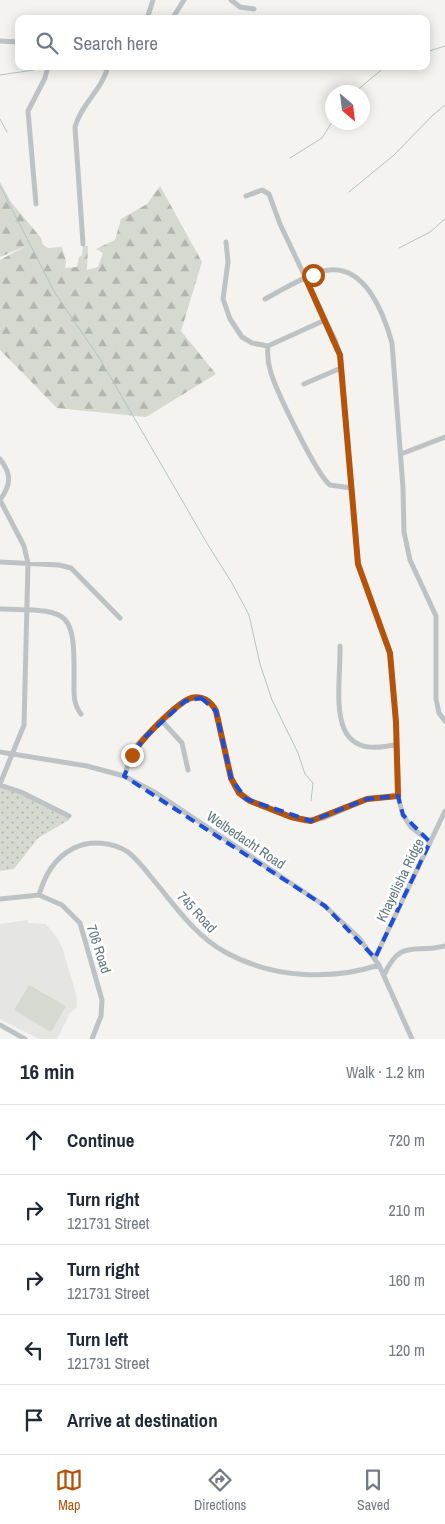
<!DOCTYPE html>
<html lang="en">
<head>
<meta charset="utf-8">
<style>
  :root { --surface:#fff; --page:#f6f6f7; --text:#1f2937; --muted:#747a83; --line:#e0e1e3; --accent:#b45309 }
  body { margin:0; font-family:"Archivo Narrow",sans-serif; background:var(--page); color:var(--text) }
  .compass { position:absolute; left:325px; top:85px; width:45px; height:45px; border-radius:50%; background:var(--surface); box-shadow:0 2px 12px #0003; rotate:152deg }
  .stop { position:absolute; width:15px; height:15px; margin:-11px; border:4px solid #b45309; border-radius:50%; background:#fff }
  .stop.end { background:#b45309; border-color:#fff; box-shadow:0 1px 5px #0008 }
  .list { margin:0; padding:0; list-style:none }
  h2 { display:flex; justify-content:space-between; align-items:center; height:65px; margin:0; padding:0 20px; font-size:21px }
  h2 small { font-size:16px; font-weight:400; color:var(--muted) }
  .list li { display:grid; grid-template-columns:32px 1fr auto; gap:15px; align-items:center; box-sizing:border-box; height:70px; padding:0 20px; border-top:1px solid var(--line) }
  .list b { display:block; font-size:19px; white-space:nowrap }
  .list p { margin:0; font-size:16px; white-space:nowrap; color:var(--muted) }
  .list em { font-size:16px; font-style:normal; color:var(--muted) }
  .icon { flex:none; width:28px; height:28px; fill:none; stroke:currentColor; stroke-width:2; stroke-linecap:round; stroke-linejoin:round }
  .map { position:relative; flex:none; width:445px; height:1039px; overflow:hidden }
  .search { position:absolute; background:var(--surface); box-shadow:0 2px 12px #0003; left:15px; right:15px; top:15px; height:55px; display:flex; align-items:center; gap:12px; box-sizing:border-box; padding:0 18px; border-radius:10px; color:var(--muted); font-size:19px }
  .sheet { height:415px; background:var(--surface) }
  nav { display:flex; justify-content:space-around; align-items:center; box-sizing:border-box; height:70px; border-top:1px solid var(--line); background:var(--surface); font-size:14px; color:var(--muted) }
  nav a { display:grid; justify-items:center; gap:2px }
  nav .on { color:var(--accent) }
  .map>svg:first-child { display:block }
  .built { fill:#e5e5e4 }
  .grass { fill:url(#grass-dots) }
  .forest { fill:url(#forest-firs) }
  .green { fill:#d6d9cf }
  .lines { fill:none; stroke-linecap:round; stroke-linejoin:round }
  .stream { stroke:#b2c4c4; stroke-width:1 }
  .minor { stroke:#bdc3c5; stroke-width:5 }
  .route { stroke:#b45309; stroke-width:6 }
  .marked { fill:none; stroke:#1d4ed8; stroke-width:4; stroke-dasharray:10 6; stroke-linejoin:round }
  .labels { text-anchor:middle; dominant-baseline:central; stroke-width:5; stroke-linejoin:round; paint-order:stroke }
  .street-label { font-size:14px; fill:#5f777c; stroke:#fff }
</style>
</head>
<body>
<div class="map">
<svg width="445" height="1039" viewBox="0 0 445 1039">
  <defs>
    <pattern id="grass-dots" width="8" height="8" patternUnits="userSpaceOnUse" patternTransform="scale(1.25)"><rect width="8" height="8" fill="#d6d9cf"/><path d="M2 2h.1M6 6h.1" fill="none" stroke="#b1b5ad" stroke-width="1.8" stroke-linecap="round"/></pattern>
    <pattern id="forest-firs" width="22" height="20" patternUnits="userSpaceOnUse" patternTransform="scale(1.25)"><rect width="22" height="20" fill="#d6d9cf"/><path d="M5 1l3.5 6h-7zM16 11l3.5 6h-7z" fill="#b1b5ad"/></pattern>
  </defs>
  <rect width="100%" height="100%" fill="#f5f3f0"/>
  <path class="built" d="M28,920V923L46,924L58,939L63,950L76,994L77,1007L70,1013L57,1039H39L0,1019V924Z"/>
  <path class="grass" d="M0,785L69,816V820L38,838L14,869L0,871Z"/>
  <path class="forest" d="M0,182L11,202L41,238L43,245L48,248L62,247L66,261L65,268L77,267L79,257L82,255L83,246H88L87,270L98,267L103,253L96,249L115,240L121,219L147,204L160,186L202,262L181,331L216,374L146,417L57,408L0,350V260L28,245L0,257Z"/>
  <path class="green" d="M29,985L66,1006L51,1032L14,1010Z"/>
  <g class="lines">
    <path class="stream" d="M426,52L445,46
      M0,75L34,70
      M355,92L386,66
      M0,119L7,132
      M290,158L322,138L332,122
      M0,186L55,293L100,359L208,545L232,583L249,615L260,664L272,700L298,753L305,774L313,783L311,801
      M349,192L394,155L432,116L445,105
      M399,248L430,232L445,219"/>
    <path class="minor" d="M231,0L240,7L254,9
      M147,19L153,0
      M172,19L184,0
      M0,41L19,42
      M246,196L262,190L269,194L280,224L335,340L340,355L358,564L390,653L396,722L399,801L403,815L411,827L430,842
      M36,204L28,111L45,78L48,66
      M226,242L228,262L223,299L230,319L242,337L252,343L268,346L325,320
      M83,244L75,127C81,104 103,89 108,66
      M265,299C280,291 313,271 329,270C366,266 384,314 392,343L403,488L404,532L410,560L436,616V699L439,713L445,721
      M268,346C267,355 268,364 271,373C277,392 316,474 330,485L351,488
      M304,384L341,368
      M401,454L445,437
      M0,459C12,474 11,485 0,500
      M0,500L24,546L28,563L24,725L0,784
      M0,562L59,565L71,568L120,618
      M0,609C69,611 75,607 74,681C74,693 73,704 81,714
      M340,646C341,692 323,764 397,744
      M162,721L182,743L188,770
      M0,752L87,766L124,776L156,793L325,906L359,938L379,965L412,1039
      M124,776C128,765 132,753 138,744C145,735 155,727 164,720C179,706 200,682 216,711L231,778L235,787L246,799L287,816L305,821L324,818L367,799L398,796
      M0,785L21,792L69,816
      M39,895C45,875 54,858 74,848C90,840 113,842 128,852C137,859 144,868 151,877C174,904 194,935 225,952C272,978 330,981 379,965
      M0,899L39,895L62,905L80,923L102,1000L101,1016L92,1039
      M375,958L445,811
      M384,975C401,938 413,954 445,946
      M0,1025L25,1039"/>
  </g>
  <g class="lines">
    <path class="route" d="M132,755C140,741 176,703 191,698C202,695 211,701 216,711L231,778L239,793L250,801L291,817L311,821L367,799L398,796L396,722L390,653L358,564L340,355L306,279L313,275"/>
  </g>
  <path class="marked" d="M201,698L216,711L231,778L246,799L311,821L367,799L398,796L403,815L430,842L375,958L325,906L124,776L142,740L185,701Z"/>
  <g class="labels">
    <g class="street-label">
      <text transform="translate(246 840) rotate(34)">Welbedacht Road</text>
      <text transform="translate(400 880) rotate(-64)">Khayelisha Ridge</text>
      <text transform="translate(197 912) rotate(47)">745 Road</text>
      <text transform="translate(99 949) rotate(72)">706 Road</text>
    </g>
  </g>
</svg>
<svg class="compass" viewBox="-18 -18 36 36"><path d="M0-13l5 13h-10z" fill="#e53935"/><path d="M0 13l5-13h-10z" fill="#747a83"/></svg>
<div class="stop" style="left:313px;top:275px"></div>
<div class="stop end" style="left:132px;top:755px"></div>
<div class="search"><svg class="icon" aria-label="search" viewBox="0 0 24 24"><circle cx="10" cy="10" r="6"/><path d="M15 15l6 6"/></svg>Search here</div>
</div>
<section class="sheet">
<h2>16 min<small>Walk · 1.2 km</small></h2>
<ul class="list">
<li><svg class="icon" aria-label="ahead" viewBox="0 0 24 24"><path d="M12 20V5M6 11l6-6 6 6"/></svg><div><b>Continue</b></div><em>720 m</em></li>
<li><svg class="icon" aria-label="right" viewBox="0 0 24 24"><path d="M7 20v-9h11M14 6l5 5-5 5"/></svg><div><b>Turn right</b><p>121731 Street</p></div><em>210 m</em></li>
<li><svg class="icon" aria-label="right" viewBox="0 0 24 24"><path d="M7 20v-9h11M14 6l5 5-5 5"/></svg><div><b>Turn right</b><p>121731 Street</p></div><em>160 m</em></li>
<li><svg class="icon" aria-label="left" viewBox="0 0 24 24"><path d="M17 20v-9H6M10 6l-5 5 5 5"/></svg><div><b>Turn left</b><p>121731 Street</p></div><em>120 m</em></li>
<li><svg class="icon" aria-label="arrive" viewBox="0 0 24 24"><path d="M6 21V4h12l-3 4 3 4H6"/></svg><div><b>Arrive at destination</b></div></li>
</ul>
</section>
<nav>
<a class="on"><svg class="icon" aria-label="map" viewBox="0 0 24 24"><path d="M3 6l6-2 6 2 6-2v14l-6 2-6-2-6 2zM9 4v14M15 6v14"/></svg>Map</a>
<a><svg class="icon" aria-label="directions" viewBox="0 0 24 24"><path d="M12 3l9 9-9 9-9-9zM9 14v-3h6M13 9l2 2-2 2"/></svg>Directions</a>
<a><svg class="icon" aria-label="saved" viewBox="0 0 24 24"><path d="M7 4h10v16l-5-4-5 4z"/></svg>Saved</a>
</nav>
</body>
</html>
